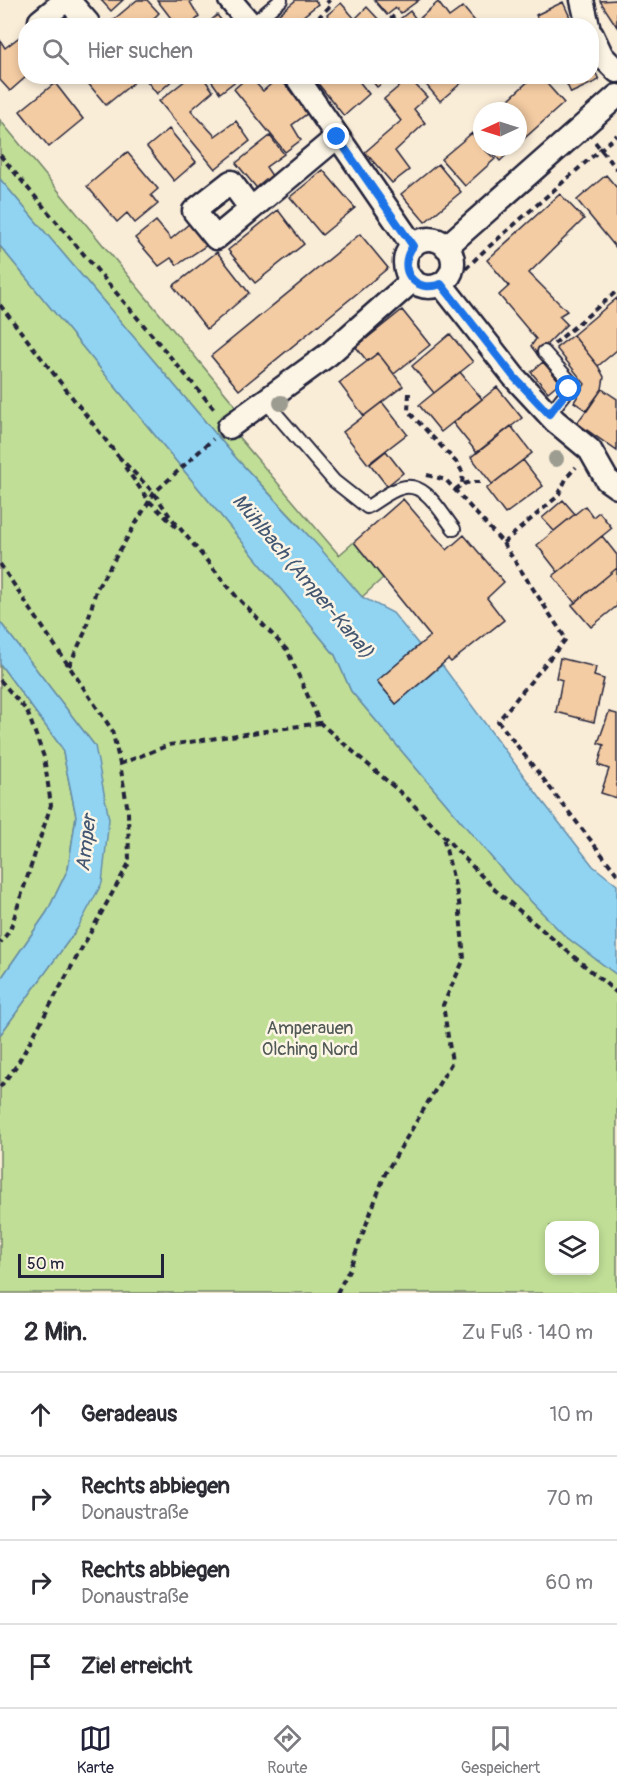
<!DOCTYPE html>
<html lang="de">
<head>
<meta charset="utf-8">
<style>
  :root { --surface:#fff; --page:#f2f2f3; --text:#2b2b33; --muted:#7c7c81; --line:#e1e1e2; --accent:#22223b }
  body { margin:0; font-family:Pangolin,sans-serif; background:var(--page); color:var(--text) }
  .controls { position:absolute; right:18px; bottom:18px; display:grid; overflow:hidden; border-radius:12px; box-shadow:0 3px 9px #0003 }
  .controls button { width:54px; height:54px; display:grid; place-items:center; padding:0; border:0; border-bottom:2px solid var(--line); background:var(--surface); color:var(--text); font:30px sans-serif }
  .compass { position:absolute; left:473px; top:102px; width:54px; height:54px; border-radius:50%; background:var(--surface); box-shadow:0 3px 9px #0003; rotate:266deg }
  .scale { position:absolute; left:18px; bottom:15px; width:146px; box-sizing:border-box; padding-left:6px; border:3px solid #22223b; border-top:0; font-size:16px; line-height:21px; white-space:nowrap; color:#22223b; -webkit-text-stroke:4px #fcf5e5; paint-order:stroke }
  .stop { position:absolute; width:18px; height:18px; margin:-14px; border:4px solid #1a73e8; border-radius:50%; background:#fff }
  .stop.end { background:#1a73e8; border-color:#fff; box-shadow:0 2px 6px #0008 }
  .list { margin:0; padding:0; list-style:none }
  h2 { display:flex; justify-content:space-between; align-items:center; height:78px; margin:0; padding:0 24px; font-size:26px }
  h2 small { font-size:20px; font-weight:400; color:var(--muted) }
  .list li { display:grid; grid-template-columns:39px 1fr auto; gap:18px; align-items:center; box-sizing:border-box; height:84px; padding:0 24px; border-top:2px solid var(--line) }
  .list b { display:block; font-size:22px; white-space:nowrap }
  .list p { margin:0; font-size:20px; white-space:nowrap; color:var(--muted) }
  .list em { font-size:20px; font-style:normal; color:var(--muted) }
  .icon { flex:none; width:33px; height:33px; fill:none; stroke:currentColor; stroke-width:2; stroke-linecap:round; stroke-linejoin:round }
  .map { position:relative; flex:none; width:617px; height:1293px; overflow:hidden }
  .search { position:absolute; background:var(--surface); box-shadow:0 3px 9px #0003; left:18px; right:18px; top:18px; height:66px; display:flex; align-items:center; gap:15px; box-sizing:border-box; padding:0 21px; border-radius:24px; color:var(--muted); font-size:22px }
  .sheet { height:414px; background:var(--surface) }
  nav { display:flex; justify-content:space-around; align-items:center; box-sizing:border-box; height:84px; border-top:2px solid var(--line); background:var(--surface); font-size:16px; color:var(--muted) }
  nav a { display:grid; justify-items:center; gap:3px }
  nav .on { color:var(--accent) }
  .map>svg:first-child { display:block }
  .green { fill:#c0de96; stroke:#718068; stroke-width:1.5; fill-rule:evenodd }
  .water { fill:#91d4f2; stroke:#658da9; stroke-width:1.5 }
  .building { fill:#f4cca3; stroke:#22223b; stroke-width:1.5 }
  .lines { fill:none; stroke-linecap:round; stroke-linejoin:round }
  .lane-casing { stroke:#22223b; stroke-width:16 }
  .street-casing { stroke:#22223b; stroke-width:27 }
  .path { stroke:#22223b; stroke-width:4; stroke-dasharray:6 4.5; stroke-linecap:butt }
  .lane { stroke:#fcf5e5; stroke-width:12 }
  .street { stroke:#fcf5e5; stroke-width:22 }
  .tree { fill:#9d9c90 }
  .route { stroke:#1a73e8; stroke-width:8 }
  .labels { text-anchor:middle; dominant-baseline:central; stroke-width:5; stroke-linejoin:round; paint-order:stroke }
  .park-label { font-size:18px; fill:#515a56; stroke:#fcf5e5 }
  .water-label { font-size:20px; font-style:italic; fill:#435772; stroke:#fcf5e5 }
</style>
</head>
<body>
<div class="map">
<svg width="617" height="1293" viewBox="0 0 617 1293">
  <rect width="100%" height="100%" fill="#faedd8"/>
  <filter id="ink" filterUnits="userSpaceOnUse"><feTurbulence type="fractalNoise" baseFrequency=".0167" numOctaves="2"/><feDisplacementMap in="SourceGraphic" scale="12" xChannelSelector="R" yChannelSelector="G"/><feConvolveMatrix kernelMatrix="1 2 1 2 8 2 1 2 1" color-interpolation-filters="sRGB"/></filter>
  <g filter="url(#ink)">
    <path class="green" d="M0,120L244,416L230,427L339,555L354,542L383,578L362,597L299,525L236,458L0,179Z
      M0,246L335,655L351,691L514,884L565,936L617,975V1293H0V1035L77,929L95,746L0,622ZM550,1226H594V1270H550Z
      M0,664L62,748L76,816L68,869L47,912L0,980Z"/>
    <path class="water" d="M0,179L236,458L319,547L362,597L393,613L419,645L377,681L396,704L442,665L543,802L593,866L617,885V975L565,936L514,884L351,691L335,655L0,246Z
      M0,622L95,746L109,819L102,883L77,929L0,1035V980L47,912L68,869L76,816L62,748L0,664Z"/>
    <path class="building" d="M101,0H123L111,11Z
      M137,0H147L159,13L146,26H106Z
      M157,0H193L190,2L199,17L189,26H177Z
      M296,0H315L318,4L291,26H268L267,24Z
      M374,0H419L401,13L396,8L387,15Z
      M617,0V27L600,1Z
      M438,2L449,17L463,7L479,26H425L419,19Z
      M563,2L574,26H540L536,15Z
      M341,3L355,19L367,7L381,22L377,26H337L327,15Z
      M410,11L421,26H391Z
      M217,15L226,26H205Z
      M22,35L26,38V76H27L10,91L0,80V40L5,48Z
      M592,65L599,80L571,93L563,76H592Z
      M82,76H137L138,79L106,105Z
      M143,76H177L157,94Z
      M191,76H202L213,91L191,110L215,136L236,121L250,141L215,169L159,101Z
      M213,76H242L220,93L210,79Z
      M249,76L263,91L279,77L308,113L292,125L301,140L285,152L234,89Z
      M312,76H355L369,94L344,116Z
      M368,76H390V77L377,87Z
      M425,76H462L465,80L440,101L422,80Z
      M534,76H540L564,103L518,144V111H496Z
      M409,78L427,97L414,109L425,123L395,151L409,170L392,183L365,152L401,121L384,99Z
      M55,83L83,119L49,147L20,111Z
      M482,124V140L474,131Z
      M169,129L196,162L174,181L147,147Z
      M472,133L482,147L495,159L465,186L441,159Z
      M270,136L284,154L266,167L275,180L260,192L236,163Z
      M488,147H515L500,161Z
      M127,152L158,189L151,195L158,204L135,223L127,213L117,222L87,186Z
      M438,164L461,192L425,222L401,194Z
      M323,170L355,208L322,235L290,197Z
      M606,175L617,188V249L577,200Z
      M560,194L584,219L529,273L567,311L559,316L567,324L537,354L531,346L536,339L499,295L509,286L487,260Z
      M278,210L304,244L255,283L228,250Z
      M156,221L171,239L190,223L207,245L177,265L171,258L159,266L135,238Z
      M360,234L388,268L239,390L211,356Z
      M217,252L249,293L207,329L173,286Z
      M617,298V350L598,366L573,335Z
      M402,310L430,345L394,374L378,353L367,361L356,347Z
      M450,334L473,362L434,393L412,366Z
      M573,335L598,366L604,377L602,389L587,411L574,402L585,384L556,348Z
      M378,353L403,386L364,416L339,383Z
      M543,362L560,382L548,392L531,372Z
      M460,372L482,399L441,432L419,405Z
      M497,387L522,418L477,453L453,423Z
      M602,389L617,399V451L577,423Z
      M382,402L407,434L368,464L343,432Z
      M511,426L532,453L492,484L471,457Z
      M386,451L403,473L387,486L370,464Z
      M523,460L543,486L505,514L486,489Z
      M403,499L447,550L464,535L504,582L487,598L504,620L451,662L448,659L396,704L377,681L430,636L354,542Z
      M563,500L575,514L554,531L542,518Z
      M585,506L593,517L599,512L612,528L558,572L537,545Z
      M602,536L617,555V568L575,603L553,576Z
      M617,568V606L591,627L572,605Z
      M560,658L596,667L594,676L604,679L594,722L556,712L562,680L556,678Z
      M609,712L617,714V798L601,793L609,769L598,765L604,745L598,743Z"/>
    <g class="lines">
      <defs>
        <path id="lane" d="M250,26L281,0
          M544,352L569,380V389L549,414
          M266,402L334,481L367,507C378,501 389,491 401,488C425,480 441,513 454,529"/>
        <path id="street" d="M68,0L88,23L86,26
          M230,0L252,26
          M582,0L588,26
          M44,26L40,21L66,0
          M592,35L602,56L617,71
          M296,76L413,246
          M251,209L216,238L194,211L231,182L251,209L337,137
          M405 263a24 24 0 1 1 48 0a24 24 0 1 1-48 0Z
          M446,247L617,96
          M441,284L514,377L555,421L590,450L607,480L617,487
          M229,427L329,354L413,280"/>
      </defs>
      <use href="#lane" class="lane-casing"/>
      <use href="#street" class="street-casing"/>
      <path class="path" d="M325,26L318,18L331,5L327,0
        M383,26L394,16
        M595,142L617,169
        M0,155L216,411
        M458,276L484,251L617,135
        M0,305L118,456
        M554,344L617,291
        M409,393L408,411L457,463L463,473L462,484
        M118,456L154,493L169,515L236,596L287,650L320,723L408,799L495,890L617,993
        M125,467L149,501L176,527
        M427,475L446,480L503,543L558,496L567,477L576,467
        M455,490C464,482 469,482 480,482
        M503,543L566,639L498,721L617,874
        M0,564L112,730L120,764L128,811L129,863L17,1065L0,1087
        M69,666L85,632L96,590L154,493L213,439
        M0,680L27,711L44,757L51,805L10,930L0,943
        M120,764L169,745L320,723
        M337,1293L350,1268L385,1174L452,1062L443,1005L464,959L459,902L443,837"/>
      <use href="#lane" class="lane"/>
      <use href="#street" class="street"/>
    </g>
    <g class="tree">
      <circle cx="281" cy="403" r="8"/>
      <circle cx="556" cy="459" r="8"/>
    </g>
  </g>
  <g class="lines" filter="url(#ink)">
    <path class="route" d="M337,137L413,246C396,269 414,294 441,284L514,377L549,414L569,389"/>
  </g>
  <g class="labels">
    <g class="park-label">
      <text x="310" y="1028">Amperauen<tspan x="310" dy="21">Olching Nord</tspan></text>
    </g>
    <g class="water-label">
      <text transform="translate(303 576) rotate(50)">Mühlbach (Amper-Kanal)</text>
      <text transform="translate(86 843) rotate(-83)">Amper</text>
    </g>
  </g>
</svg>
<div class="controls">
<button><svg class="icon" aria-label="layers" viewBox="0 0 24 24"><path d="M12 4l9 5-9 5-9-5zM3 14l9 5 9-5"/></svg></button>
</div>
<svg class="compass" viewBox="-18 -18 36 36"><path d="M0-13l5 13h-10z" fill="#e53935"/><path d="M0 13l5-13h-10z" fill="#7c7c81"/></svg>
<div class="scale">50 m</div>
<div class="stop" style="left:569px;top:389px"></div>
<div class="stop end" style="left:337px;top:137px"></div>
<div class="search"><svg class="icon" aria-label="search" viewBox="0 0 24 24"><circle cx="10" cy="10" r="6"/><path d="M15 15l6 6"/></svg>Hier suchen</div>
</div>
<section class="sheet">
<h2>2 Min.<small>Zu Fuß · 140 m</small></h2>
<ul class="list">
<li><svg class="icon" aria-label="ahead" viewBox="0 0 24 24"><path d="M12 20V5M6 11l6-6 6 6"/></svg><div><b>Geradeaus</b></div><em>10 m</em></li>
<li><svg class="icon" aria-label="right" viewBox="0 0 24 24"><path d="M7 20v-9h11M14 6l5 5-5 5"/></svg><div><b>Rechts abbiegen</b><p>Donaustraße</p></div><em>70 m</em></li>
<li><svg class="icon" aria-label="right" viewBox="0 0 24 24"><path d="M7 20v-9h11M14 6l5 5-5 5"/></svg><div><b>Rechts abbiegen</b><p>Donaustraße</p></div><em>60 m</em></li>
<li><svg class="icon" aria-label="arrive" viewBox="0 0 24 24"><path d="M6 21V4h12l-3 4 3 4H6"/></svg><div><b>Ziel erreicht</b></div></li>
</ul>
</section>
<nav>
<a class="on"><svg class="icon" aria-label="map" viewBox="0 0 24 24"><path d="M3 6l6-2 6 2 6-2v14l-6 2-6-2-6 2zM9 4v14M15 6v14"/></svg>Karte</a>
<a><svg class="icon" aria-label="directions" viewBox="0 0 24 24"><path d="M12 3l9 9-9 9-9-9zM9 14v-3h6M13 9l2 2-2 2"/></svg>Route</a>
<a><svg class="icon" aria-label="saved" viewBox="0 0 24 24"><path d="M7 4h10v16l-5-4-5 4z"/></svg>Gespeichert</a>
</nav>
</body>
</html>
